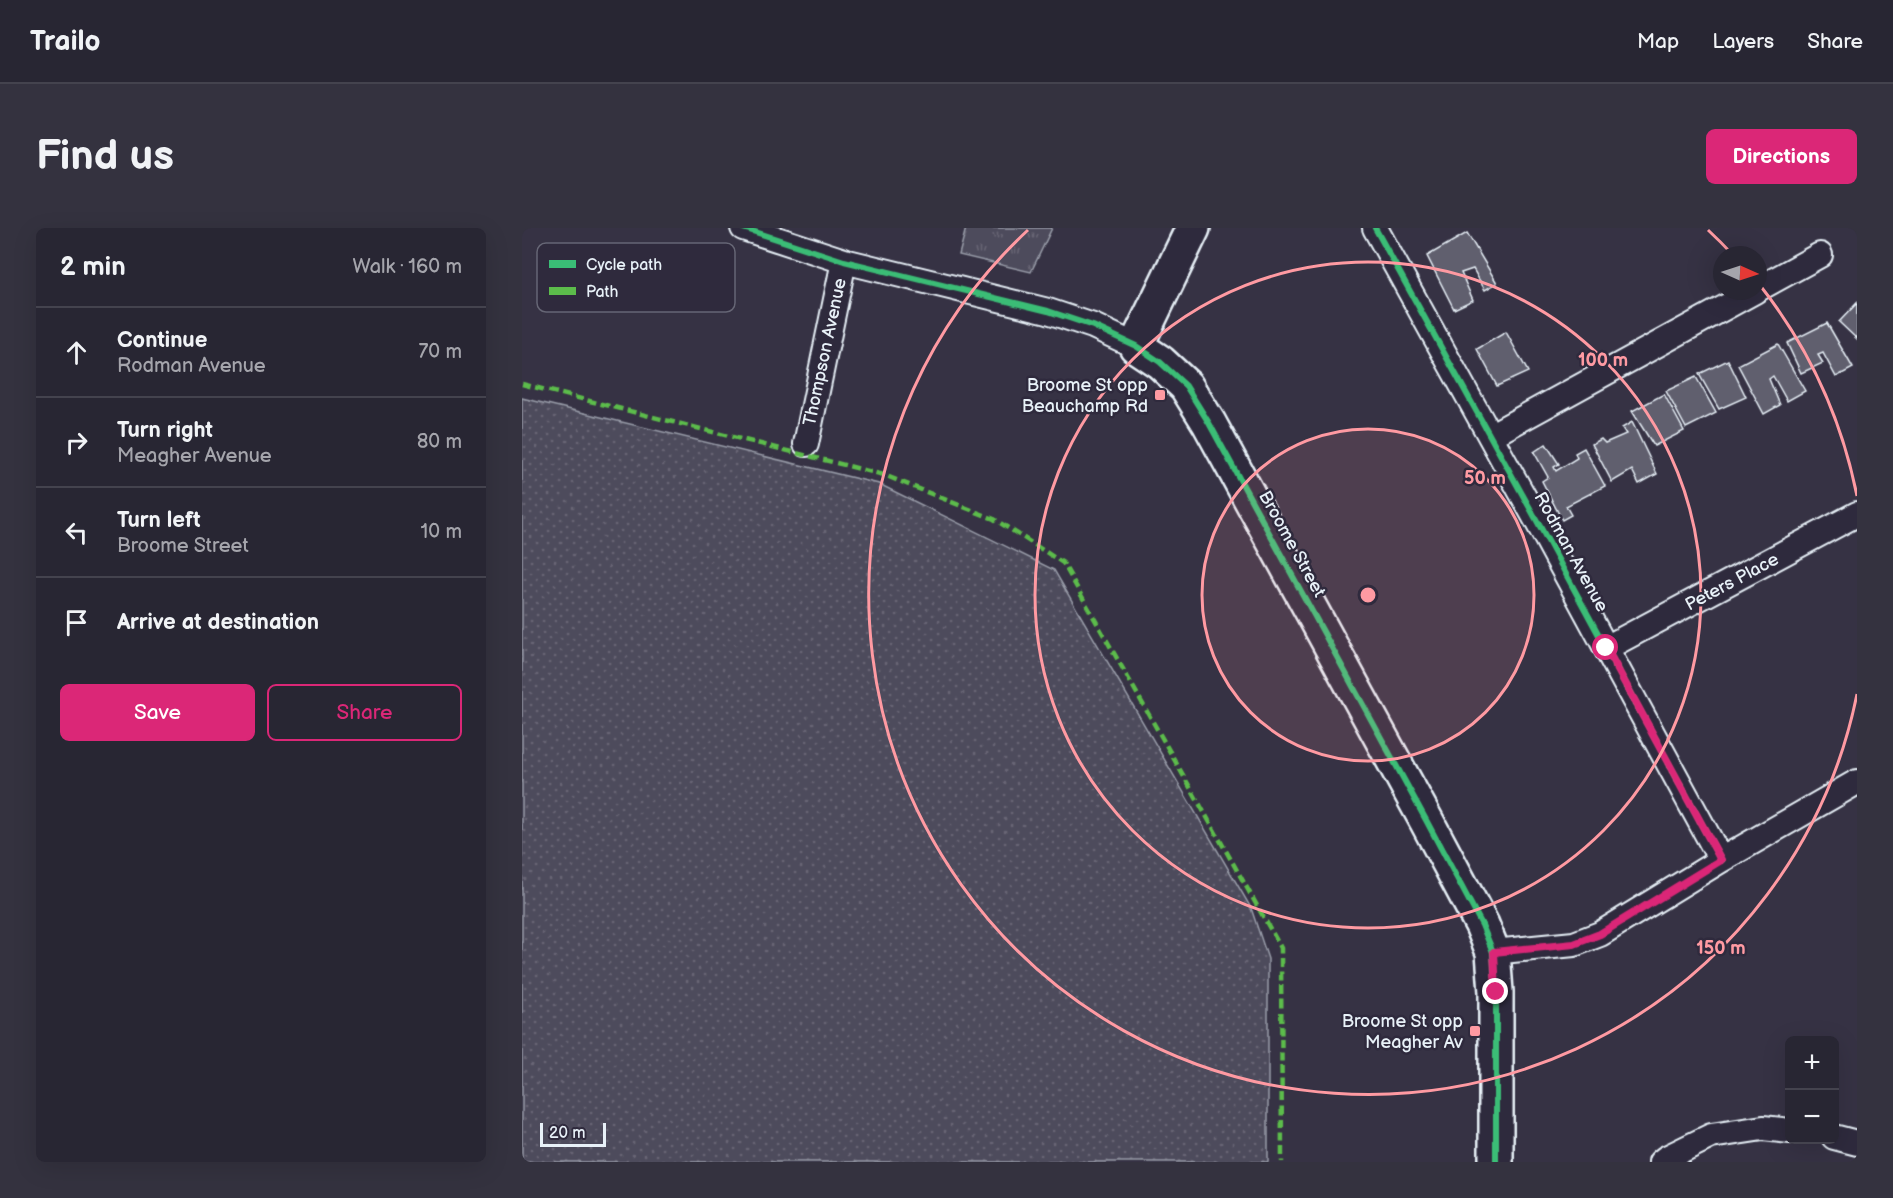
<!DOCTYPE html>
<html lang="en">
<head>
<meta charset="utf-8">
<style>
  :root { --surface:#282633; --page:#34323f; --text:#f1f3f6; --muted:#a5a5ac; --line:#44434e; --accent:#db2777 }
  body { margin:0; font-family:"Balsamiq Sans",sans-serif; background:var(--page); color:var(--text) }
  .controls { position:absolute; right:18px; bottom:18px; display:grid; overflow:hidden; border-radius:9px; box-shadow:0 6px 24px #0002 }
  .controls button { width:54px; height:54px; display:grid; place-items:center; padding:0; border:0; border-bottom:2px solid var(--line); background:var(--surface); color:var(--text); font:30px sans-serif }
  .compass { position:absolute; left:1191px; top:18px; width:54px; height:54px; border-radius:50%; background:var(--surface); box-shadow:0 6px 24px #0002; rotate:93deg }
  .scale { position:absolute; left:18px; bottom:15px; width:66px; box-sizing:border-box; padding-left:6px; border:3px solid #e8f1f8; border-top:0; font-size:16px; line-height:21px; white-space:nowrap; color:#e8f1f8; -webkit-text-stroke:4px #2f2a3d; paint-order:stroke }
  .stop { position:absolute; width:18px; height:18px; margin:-14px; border:4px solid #db2777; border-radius:50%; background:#fff }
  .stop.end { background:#db2777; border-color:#fff; box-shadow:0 2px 6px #0008 }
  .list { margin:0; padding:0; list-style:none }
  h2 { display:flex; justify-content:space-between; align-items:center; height:78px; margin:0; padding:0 24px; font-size:26px }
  h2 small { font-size:20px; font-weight:400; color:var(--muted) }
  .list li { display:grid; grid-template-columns:39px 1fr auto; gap:18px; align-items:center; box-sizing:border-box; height:90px; padding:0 24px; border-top:2px solid var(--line) }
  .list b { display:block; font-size:22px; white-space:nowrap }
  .list p { margin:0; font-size:20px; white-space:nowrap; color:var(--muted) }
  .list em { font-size:20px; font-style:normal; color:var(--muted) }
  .actions { display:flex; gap:12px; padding:18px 24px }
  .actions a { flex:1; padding:14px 0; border:2px solid var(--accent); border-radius:9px; text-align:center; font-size:21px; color:var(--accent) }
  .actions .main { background:var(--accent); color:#fff }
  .icon { flex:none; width:33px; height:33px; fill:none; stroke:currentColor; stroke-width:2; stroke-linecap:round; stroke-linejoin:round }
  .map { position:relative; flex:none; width:1335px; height:934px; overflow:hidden; border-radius:9px }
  header { display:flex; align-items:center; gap:36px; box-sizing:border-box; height:84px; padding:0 30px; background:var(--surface); border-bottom:2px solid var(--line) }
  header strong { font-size:28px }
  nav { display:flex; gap:33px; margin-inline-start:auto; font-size:21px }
  .intro { display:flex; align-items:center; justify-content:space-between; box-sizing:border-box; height:144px; padding:0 36px }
  h1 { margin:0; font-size:42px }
  .button { padding:15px 27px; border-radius:9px; background:var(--accent); color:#fff; font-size:21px; font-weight:700 }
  main { display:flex; gap:36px; padding:0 36px }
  aside { flex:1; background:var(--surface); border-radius:9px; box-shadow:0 6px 24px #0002 }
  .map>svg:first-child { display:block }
  .grass { fill:url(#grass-dots); stroke:#9a9eaa; stroke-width:1.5 }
  .park { fill:url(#park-tufts); stroke:#9a9eaa; stroke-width:1.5 }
  .building { fill:#605e6e; stroke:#e8f1f8; stroke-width:1.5 }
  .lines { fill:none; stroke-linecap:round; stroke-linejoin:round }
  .street-casing { stroke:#e8f1f8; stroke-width:28 }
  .secondary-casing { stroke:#e8f1f8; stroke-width:38 }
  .street { stroke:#2f2a3d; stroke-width:24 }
  .secondary { stroke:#2f2a3d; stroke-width:33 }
  .quiet { stroke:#5cbc4b; stroke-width:4.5; stroke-dasharray:9 4.5; stroke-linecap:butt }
  .cycleway-casing { stroke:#2f2a3d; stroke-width:10 }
  .cycleway { stroke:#3abd76; stroke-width:6 }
  .route { stroke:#db2777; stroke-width:8 }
  .ring { fill:none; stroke:#ff9aa2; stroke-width:3 }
  .poi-dot { fill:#ff9aa2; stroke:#2f2a3d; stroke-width:2 }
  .labels { text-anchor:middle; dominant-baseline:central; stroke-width:5; stroke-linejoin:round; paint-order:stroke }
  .street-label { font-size:18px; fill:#e8f1f8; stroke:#2f2a3d }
  .poi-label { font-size:18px; fill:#e8f1f8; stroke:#2f2a3d; text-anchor:end }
  .key { fill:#2f2a3d; stroke:#666675; stroke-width:1.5 }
  .key-label { font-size:16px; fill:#e8f1f8 }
  .centre { fill:#ff9aa2; stroke:#2f2a3d; stroke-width:3 }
  .ring-label { font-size:18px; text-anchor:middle; font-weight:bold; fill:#ff9aa2; stroke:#2f2a3d; stroke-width:5; stroke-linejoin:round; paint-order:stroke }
</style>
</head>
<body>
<header>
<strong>Trailo</strong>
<nav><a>Map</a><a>Layers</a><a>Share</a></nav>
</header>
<div class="intro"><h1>Find us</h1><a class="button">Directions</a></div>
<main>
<aside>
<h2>2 min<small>Walk · 160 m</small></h2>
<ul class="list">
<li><svg class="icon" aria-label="ahead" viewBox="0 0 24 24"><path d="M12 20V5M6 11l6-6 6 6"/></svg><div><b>Continue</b><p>Rodman Avenue</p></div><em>70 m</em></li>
<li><svg class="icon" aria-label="right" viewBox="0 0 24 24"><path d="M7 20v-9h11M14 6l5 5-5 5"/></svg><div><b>Turn right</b><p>Meagher Avenue</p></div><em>80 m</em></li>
<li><svg class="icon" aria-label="left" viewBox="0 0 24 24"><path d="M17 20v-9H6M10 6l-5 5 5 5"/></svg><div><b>Turn left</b><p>Broome Street</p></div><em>10 m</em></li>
<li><svg class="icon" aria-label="arrive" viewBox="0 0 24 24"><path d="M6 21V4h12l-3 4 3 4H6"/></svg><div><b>Arrive at destination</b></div></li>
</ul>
<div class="actions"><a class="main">Save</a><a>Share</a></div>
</aside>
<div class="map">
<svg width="1335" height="934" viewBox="0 0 1335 934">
  <defs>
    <pattern id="grass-dots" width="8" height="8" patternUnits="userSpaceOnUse" patternTransform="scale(1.5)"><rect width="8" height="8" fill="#4d4b5c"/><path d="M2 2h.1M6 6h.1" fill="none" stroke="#676574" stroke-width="1.8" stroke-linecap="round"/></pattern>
    <pattern id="park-tufts" width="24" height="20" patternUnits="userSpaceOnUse" patternTransform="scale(1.5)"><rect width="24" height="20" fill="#4d4b5c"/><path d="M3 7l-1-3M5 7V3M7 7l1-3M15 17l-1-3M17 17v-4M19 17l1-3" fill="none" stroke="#676574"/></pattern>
  </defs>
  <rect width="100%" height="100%" fill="#363244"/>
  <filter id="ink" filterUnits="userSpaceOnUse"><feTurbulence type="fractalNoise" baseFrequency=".0167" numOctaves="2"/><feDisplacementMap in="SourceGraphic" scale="12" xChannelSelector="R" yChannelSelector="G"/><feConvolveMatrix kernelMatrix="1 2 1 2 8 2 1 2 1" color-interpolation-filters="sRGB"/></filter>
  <g filter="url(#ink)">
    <path class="grass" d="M0,170L357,256L532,342L729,680L746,731V934H0Z"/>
    <path class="park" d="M444,0H530L509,44L437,27Z"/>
    <path class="building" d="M945,5L975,55L963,62L951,41L939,45L951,72L932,81L905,28Z
      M1335,75V111L1317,94Z
      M1305,95L1331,140L1314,149L1301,125L1296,127L1301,135L1279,145L1265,115Z
      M984,104L1006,144L975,158L955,121Z
      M1256,116L1283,163L1265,173L1251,148L1247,151L1258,177L1242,186L1216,137Z
      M1206,132L1224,169L1197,181L1177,146Z
      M1174,149L1194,185L1164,200L1144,163Z
      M1142,166L1162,203L1132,218L1110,183Z
      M1110,194L1135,246L1117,256L1110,242L1090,254L1070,216L1079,211L1083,215L1104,206L1100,200Z
      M1024,216L1037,236L1032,239L1034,243L1055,230L1053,225L1062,220L1083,258L1044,278L1049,287L1040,292L1020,253L1026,249L1012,224Z"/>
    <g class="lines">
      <defs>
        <path id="street" d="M221,0L322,33L526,83L571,98L614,118
          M853,0L1014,291L1199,632
          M1236,61L1298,27
          M968,208L1233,63
          M284,216L322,33
          M1084,420L1335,286
          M971,724L1052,716L1078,706L1199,632L1335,554
          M1312,909L1335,915
          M1139,934L1144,930L1189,908L1241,900L1268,903"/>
        <path id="secondary" d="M671,0L614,118L638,134L664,158L687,195L904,592L960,697L971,724L974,764V934"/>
      </defs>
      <use href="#street" class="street-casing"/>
      <use href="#secondary" class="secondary-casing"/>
      <use href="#street" class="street"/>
      <use href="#secondary" class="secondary"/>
      <path class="quiet" d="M0,156L362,247L472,291L541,335L759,720L760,934"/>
      <defs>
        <path id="cycleway" d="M221,0L322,33L526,83L571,98L614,118L638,134L664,158L687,195L904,592L960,697L971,724L974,764V934
          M853,0L1014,291L1199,632"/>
      </defs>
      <use href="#cycleway" class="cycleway-casing"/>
      <use href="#cycleway" class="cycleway"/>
    </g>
  </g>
  <g class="lines" filter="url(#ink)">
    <path class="route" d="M974,764L972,724L1052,716L1078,706L1199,632L1084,420"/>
  </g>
  <circle cx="846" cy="367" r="166" fill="#ff9aa2" fill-opacity=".12"/>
  <g class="ring">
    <circle cx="846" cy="367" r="166"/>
    <circle cx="846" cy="367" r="333"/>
    <path d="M1335 466A499 499 0 1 1 506 2M1186 2A499 499 0 0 1 1211 27M1237 56A499 499 0 0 1 1335 268"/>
  </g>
  <g class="poi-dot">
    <rect x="632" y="161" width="12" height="12" rx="3"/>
    <rect x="947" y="797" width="12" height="12" rx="3"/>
  </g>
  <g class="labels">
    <g class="street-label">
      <text transform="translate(303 124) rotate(-78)">Thompson Avenue</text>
      <text transform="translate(770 316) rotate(61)">Broome Street</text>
      <text transform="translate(1049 324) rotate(61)">Rodman Avenue</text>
      <text transform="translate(1210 354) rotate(-28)">Peters Place</text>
    </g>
    <g class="poi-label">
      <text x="626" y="157">Broome St opp<tspan x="626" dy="21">Beauchamp Rd</tspan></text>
      <text x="941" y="793">Broome St opp<tspan x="941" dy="21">Meagher Av</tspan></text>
    </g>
  </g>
  <rect x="15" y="15" width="198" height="69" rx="9" class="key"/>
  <rect x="27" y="32" width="27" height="8" fill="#3abd76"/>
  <rect x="27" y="59" width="27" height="8" fill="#5cbc4b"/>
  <g class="key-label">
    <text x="64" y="42">Cycle path</text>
    <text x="64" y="69">Path</text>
  </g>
  <circle cx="846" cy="367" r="9" class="centre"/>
  <g class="ring-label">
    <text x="1081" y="138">100 m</text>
    <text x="963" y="256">50 m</text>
    <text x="1199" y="726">150 m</text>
  </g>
</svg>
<div class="controls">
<button>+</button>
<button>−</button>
</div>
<svg class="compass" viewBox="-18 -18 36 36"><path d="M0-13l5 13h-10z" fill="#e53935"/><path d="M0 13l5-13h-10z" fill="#a5a5ac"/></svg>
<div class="scale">20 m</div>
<div class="stop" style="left:1084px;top:420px"></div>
<div class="stop end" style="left:974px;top:764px"></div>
</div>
</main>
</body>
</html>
